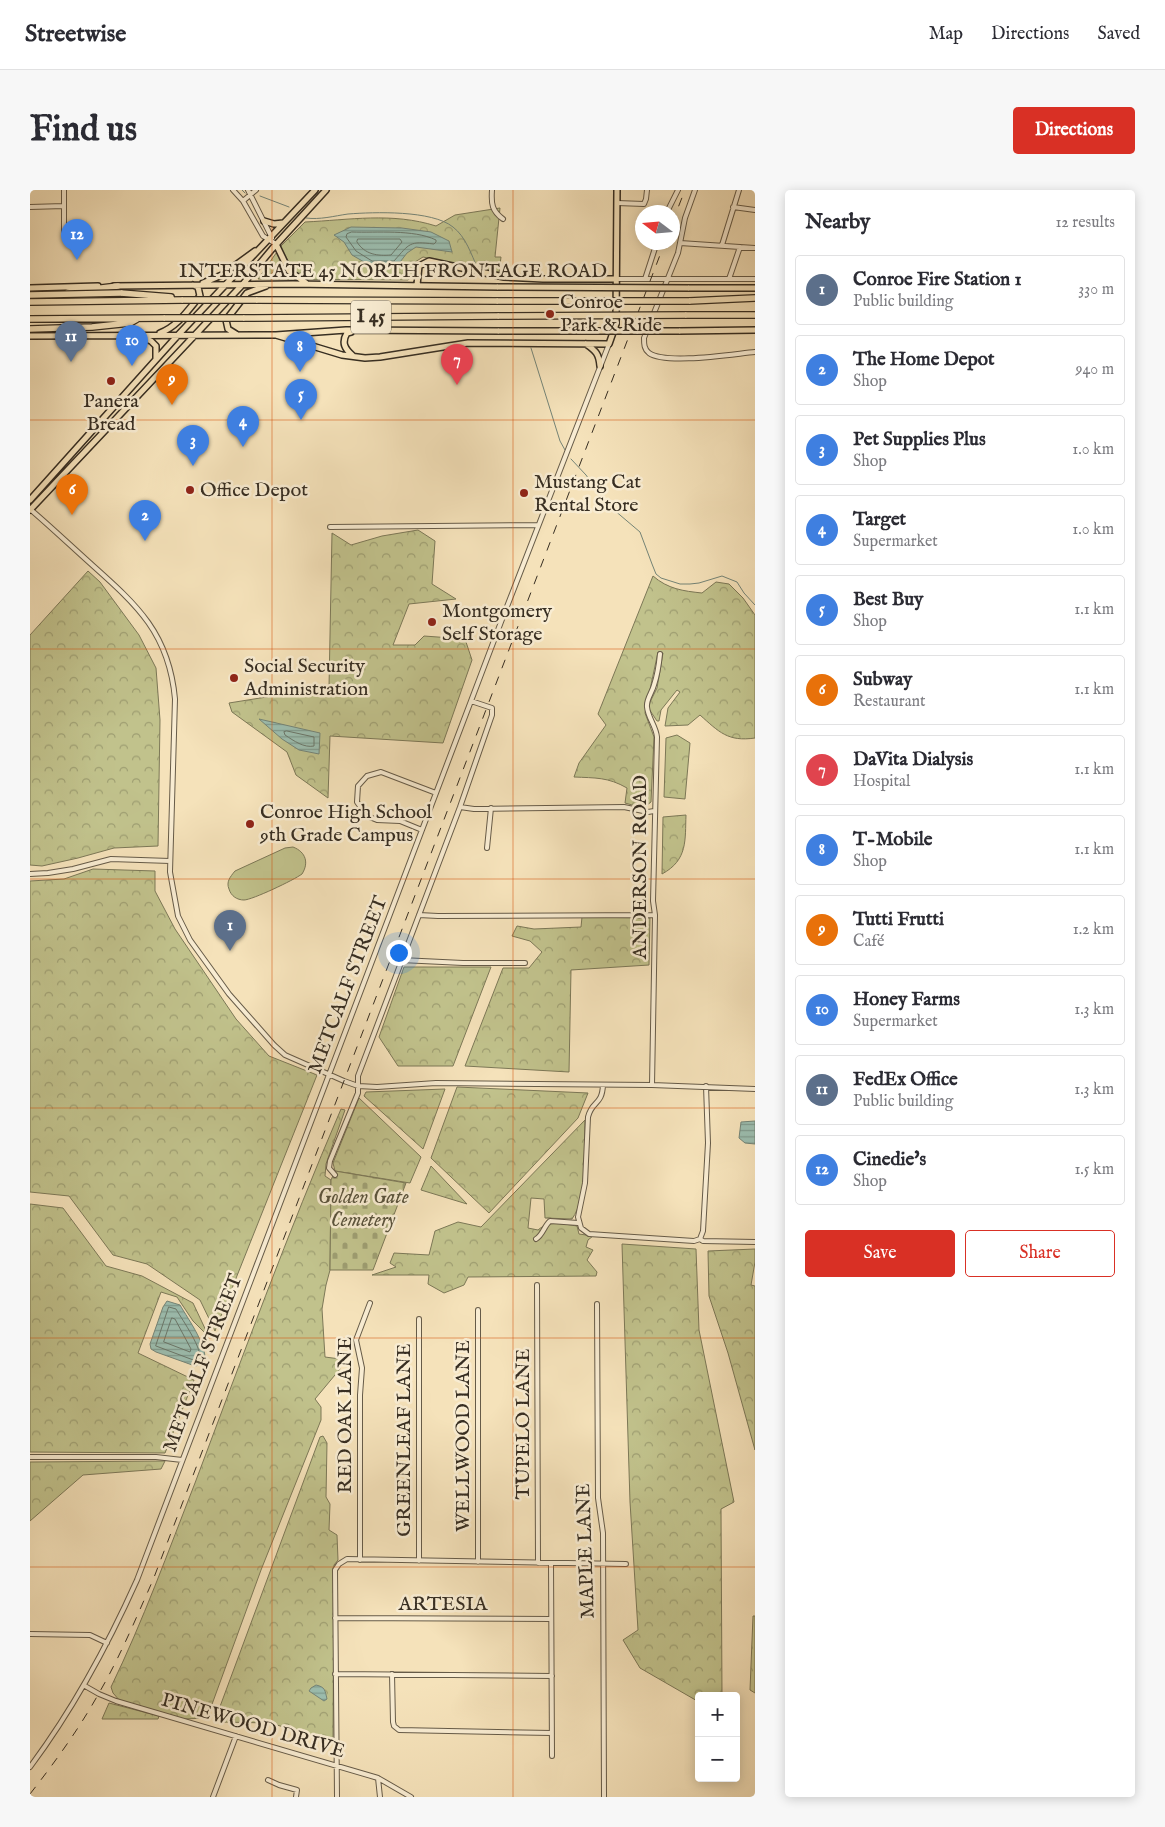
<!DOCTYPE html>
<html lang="en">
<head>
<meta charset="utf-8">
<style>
  :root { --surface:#fff; --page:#f7f7f7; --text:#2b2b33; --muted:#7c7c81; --line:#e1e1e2; --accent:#d93025 }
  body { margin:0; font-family:"IM FELL English",serif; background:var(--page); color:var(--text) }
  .controls { position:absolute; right:15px; bottom:15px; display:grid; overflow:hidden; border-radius:5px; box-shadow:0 2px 12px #0003 }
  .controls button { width:45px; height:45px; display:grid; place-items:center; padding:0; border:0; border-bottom:1px solid var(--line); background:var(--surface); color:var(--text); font:25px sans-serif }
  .compass { position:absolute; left:605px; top:15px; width:45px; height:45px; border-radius:50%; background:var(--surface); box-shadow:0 2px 12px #0003; rotate:286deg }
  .you { position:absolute; left:368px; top:762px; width:18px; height:18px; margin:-12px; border:4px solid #fff; border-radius:50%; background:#1a73e8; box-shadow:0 0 0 8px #1a73e833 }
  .badge { display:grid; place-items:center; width:32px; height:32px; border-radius:50%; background:var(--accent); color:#fff; font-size:16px; font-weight:700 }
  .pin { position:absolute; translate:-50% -41px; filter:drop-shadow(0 1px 2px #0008) }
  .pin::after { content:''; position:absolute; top:26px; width:18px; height:15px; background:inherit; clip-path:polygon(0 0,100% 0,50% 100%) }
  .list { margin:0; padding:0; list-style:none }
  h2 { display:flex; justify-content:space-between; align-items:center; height:65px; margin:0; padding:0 20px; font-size:21px }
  h2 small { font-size:16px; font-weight:400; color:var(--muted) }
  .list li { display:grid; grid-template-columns:32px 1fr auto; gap:15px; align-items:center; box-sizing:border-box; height:70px; margin:0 10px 10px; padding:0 10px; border:1px solid var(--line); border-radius:5px }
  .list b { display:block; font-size:19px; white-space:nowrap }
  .list p { margin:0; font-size:16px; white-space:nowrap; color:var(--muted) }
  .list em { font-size:16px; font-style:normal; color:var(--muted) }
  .actions { display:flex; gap:10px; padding:15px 20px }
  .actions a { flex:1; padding:11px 0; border:1px solid var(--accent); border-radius:5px; text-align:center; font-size:18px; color:var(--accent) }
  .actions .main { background:var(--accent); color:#fff }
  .map { position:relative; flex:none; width:725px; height:1607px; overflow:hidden; border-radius:5px }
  header { display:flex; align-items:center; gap:30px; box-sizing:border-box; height:70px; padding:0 25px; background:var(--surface); border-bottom:1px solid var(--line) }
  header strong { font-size:24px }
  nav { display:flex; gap:28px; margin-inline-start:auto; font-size:18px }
  .intro { display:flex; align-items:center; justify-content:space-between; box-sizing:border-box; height:120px; padding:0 30px }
  h1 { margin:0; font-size:35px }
  .button { padding:12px 22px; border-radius:5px; background:var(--accent); color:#fff; font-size:18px; font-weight:700 }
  main { display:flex; gap:30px; padding:0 30px }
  aside { flex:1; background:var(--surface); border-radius:5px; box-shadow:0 2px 12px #0003 }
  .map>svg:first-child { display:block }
  .forest { fill:url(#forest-crowns); stroke:#7c7857 }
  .cemetery { fill:url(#cemetery-stones); stroke:#7c7857 }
  .pitch { fill:#c1c28c; stroke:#7c7857 }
  .water { fill:url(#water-rules); stroke:#748477 }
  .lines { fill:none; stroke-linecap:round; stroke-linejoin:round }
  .shore { stroke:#6a7669; stroke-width:1 }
  .stream { stroke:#748477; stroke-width:1 }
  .minor-casing { stroke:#665b48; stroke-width:6 }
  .major-casing { stroke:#372e22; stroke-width:8 }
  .highway-casing { stroke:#372e22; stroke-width:8 }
  .minor { stroke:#f8ecd2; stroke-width:4 }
  .major { stroke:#f5e2ba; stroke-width:5 }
  .highway { stroke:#f5e2ba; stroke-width:5.5 }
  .rail { stroke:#372e22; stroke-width:1; stroke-dasharray:9 9; stroke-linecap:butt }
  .major-bridge-casing { stroke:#372e22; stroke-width:8; stroke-linecap:butt }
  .highway-bridge-casing { stroke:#372e22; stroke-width:8; stroke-linecap:butt }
  .major-bridge { stroke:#f5e2ba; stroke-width:5 }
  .highway-bridge { stroke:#f5e2ba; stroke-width:5.5 }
  .grid { fill:none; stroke:#d6550e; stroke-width:1; stroke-opacity:0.55 }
  .poi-dot { fill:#8f2418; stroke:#f8ecd2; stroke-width:2 }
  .labels { text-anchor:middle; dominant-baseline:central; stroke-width:5; stroke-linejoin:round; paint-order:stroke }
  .shield { fill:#f8ecd2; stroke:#716757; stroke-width:1 }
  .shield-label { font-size:19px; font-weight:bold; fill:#372e22 }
  .street-label { font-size:20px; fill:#372e22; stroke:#f8ecd2 }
  .poi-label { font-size:20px; fill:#372e22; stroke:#f8ecd2; text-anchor:start }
  .park-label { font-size:20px; font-style:italic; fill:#5a533c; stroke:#f8ecd2 }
</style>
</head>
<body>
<header>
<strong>Streetwise</strong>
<nav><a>Map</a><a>Directions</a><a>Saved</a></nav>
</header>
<div class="intro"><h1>Find us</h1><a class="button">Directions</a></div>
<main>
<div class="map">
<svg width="725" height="1607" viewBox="0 0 725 1607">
  <defs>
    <pattern id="forest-crowns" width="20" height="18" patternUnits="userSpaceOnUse" patternTransform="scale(1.25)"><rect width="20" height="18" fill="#c1c28c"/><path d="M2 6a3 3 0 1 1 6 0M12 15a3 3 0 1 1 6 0" fill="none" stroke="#9e9e72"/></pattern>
    <pattern id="cemetery-stones" width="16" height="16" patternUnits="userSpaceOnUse" patternTransform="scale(1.25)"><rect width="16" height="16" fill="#c1c28c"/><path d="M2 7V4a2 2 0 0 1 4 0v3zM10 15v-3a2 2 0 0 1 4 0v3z" fill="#9e9e72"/></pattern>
    <pattern id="water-rules" width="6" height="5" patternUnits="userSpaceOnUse" patternTransform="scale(1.25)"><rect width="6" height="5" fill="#9cbeb0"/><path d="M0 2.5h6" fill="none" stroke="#809b8f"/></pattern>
  </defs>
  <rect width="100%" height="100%" fill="#f5e2ba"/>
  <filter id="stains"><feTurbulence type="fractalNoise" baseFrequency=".004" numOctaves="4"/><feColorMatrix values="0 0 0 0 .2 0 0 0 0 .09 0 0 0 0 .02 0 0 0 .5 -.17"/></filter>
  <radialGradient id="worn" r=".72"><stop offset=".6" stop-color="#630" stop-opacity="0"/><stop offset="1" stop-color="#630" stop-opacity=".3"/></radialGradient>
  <path class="forest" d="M470,18L465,67H471L469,83L393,67L385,72L383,86L378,90L228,89L251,56L275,32C319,30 362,22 406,36L425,25Z
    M388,340L405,351L402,394L426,409L379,414L363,455H385L394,446L435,449L442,470L413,553L300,546L298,608L266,585L257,562L202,522L199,513L299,497L302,343L321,355L352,346Z
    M58,381L70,392L109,445L126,478L130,530L128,656L84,658L48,668L12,676L0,675V445Z
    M623,386C638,399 653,401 672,403L686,392L699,394L713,408L725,425V548C698,552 689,542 670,525L658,535L635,536L638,518L650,502L647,500L631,520L629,531H627L619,519L620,512L627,498L633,463L628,462L615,523L624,547L621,612L613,618L595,613L597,598C578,587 565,588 544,587L549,573L576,535L568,524Z
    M647,545L660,553L655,609L634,607L636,548Z
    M656,625C655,650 658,670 632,684L633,627Z
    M63,679L125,681V701L145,739L206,829L239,866L287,885L185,1141L170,1110L117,1074L83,1065L39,1006L0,1002V691L34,689Z
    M552,727L620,728L619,775L541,780L539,882L435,876L473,778H499L512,762L500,751L482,746L487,736L504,739L551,737Z
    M374,777H461L423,876H368L349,847Z
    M427,897L558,903L548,928L459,1023L401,968Z
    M415,899L393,959L334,906L336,902Z
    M329,908L391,967L380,993L305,981L303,973Z
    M311,919L315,920L296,974L295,986L301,990L300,1080L296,1095L292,1119L295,1167L310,1169V1179L285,1209L291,1217V1230L231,1380L177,1528L153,1529L90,1511L83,1503L81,1497C113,1431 138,1362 165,1293C212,1168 258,1042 311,919Z
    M555,930C554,957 558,1007 542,1029L515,1028L514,1009L501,1008L498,1038L508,1040C519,1030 534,1034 547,1036L549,1044L563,1046L558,1050L556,1057L563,1060L557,1070L567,1082L566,1086L438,1087L434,1095L414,1103L398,1094L399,1085H342L366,1077L360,1073L364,1063L399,1065L405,1041L428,1032L451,1037Z
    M401,976L437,1014L391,1000Z
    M0,1014L33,1018L76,1076L112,1086L163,1113L179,1147L163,1131L147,1107L131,1102L108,1163L164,1190L135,1263L0,1262Z
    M592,1054L666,1059L669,1140L704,1312L691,1319L692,1506H669V1512L610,1478L593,1450L608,1440L600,1312Z
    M725,1059V1072L721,1095L725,1096V1260L698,1163L679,1106L678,1061Z
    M293,1246L297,1253L296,1307L300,1314L299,1340L307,1345L308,1370L304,1375L303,1553L295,1549L240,1533L191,1532L185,1530L290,1247Z
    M135,1271L131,1279L53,1285L0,1331V1272Z
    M723,1426H725V1503L720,1500Z
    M79,1513L129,1526L128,1529H72Z"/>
  <path class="cemetery" d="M305,981L376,993L343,1080H300L301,990Z"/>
  <path class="pitch" d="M263,657C276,662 279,673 272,684C264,690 222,710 214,710C207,710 201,706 199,699C196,692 200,687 205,681L255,658Z"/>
  <path class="water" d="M321,37L372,38L401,42L419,51L422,62L386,57L377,63L367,76H341L322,65L314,52L304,45Z
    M229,529L290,543L289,564L269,560L252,549Z
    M725,931V954L715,953L709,948L711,932Z
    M137,1111L150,1115C158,1129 180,1159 174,1174L165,1176L126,1162L121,1159L120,1154L133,1117Z
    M286,1495C295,1497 295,1500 297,1509L294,1511L279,1501L281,1498Z"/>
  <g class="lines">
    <path class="shore" d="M322,42C347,43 383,39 406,50V52L404,54C379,51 380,53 364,71H342L326,61L316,47L317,44Z
      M328,49H370L372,52L361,65C348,66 335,65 327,52Z
      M257,541L284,547V556C274,558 264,551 255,545L254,542Z
      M139,1117L146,1119C153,1131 173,1159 170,1171H166L126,1156Z
      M142,1128L145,1129L161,1159L160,1162L134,1152Z"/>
    <path class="stream" d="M212,0L215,3
      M230,6L259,17
      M276,28C290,30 304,26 318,24C344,22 402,20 423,37C436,47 441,64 448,79
      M501,158L530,251L535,260
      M541,269L556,285L577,314L610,342L622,374L626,384L631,388L650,394H660L669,393L692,386L707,392L714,403L725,415"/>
    <defs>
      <path id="minor" d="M203,0L213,11L233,46L246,54
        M218,0L242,48
        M462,0C461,14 462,21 473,29
        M665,0L655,28L648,63L614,148C614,154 614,159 619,163C636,175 703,164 725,162
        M213,11L226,0
        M587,13L614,14L616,9L617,0
        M0,17L34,16
        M703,17L725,20
        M637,22L648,0
        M34,41V0
        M650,53L725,58
        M692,55L709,0
        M587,89H725
        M615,89L627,52
        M699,89L710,57
        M0,319C21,337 40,355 60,373C107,415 139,443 145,509L140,682L148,726L160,750L199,804L244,855L255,865L314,891L328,896L347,897L406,893L622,895L725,899
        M300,337L508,335
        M430,617L444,619L594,617L618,622L624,621
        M392,640L370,631L347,630L337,626L327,612L328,596L337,586L351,582L406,603
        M457,658L461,618
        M0,684L18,683L43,679L81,669L140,671
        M389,725L408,726L625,725
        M371,770L433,773H495
        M573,895C572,916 562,910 558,927L555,993L548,1027L551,1038L559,1044L664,1051L670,1049
        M622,895L625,725L623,711L627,547C626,536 618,528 617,517C616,509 622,503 624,495C627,486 629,474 630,464
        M305,985L299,978L300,971L328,903V886L430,617L462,525V518L441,511
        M506,1049C513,1045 514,1036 520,1031L548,1033
        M670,1049L673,1041L678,953L676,896
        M670,1049L673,1051L725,1052
        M507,1095L508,1373
        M567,1114L568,1308L573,1343L574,1607
        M448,1120V1372
        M389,1129V1371
        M0,1267H126L152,1270
        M330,1370V1205L332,1178L326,1150L340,1113
        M521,1373L522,1566
        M305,1428L521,1429
        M0,1444L60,1445L77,1453
        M305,1484L522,1486
        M362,1484L363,1532L364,1536L369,1540L522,1543
        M55,1496L69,1504L86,1511L348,1588L381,1607
        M0,1577C44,1518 77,1457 107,1390L471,432L579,154
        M348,1588L350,1607
        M238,1590L249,1595L267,1600L266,1607
        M183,1607L206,1546
        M307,1607L305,1380L309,1374L317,1369L596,1374"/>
      <path id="major" d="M234,31L244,34L253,33
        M246,54L259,81L276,93
        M173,93L192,85L225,61
        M387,95L389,76L399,71L474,87L513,89H587
        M84,96L263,94L468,97
        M0,98L68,96
        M658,98H725
        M649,141L725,140
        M321,142L317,143C311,153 315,159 323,166
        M130,143C148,136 158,120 170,106L168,97L163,95
        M206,144L198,139L196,130L217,103L236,96
        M246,145L312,165L335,168L350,167L438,153L579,154L586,134L587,0
        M0,146L246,145L316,140L469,141
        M109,146L121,151L126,156V169
        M556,154C566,161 569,164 570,176
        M0,310L149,144L285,0
        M0,320L213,94L242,59L296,0"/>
      <path id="highway" d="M38,102L88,96
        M91,103L141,107
        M226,110L468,111
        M659,111L725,108
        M0,112L153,110
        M655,125H725
        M213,128L469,126
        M0,129L135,128
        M0,139L62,137L100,133L107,129"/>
    </defs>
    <use href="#minor" class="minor-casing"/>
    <use href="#major" class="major-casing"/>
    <use href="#highway" class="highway-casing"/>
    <use href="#minor" class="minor"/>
    <use href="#major" class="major"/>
    <use href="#highway" class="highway"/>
    <path class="rail" d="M642,33L655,0
      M0,1604C25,1572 49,1539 69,1503C90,1467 106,1428 123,1390L635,52"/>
    <defs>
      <path id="major-bridge" d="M468,97L658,98
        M469,141H649"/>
      <path id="highway-bridge" d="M0,105L91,103
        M153,110H226
        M468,111H659
        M469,126L655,125
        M135,128H213"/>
    </defs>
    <use href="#major-bridge" class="major-bridge-casing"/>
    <use href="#highway-bridge" class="highway-bridge-casing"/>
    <use href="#major-bridge" class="major-bridge"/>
    <use href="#highway-bridge" class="highway-bridge"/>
  </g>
  <path class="grid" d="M242,0V1607M483,0V1607M0,230H725M0,459H725M0,689H725M0,918H725M0,1148H725M0,1377H725"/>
  <g class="poi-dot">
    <circle cx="520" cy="124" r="5"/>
    <circle cx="81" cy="191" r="5"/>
    <circle cx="160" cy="300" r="5"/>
    <circle cx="494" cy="303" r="5"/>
    <circle cx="402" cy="432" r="5"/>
    <circle cx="204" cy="488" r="5"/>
    <circle cx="220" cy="634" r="5"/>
  </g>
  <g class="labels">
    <rect class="shield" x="321" y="110.5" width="40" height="33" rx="4"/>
    <g class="shield-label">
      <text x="341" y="127">I 45</text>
    </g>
    <g class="street-label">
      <text x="363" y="81">INTERSTATE 45 NORTH FRONTAGE ROAD</text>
      <text transform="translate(610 677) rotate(-90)">ANDERSON ROAD</text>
      <text transform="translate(318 795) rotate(-69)">METCALF STREET</text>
      <text transform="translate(173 1173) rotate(-69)">METCALF STREET</text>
      <text transform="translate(315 1225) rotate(-90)">RED OAK LANE</text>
      <text transform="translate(493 1234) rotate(-90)">TUPELO LANE</text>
      <text transform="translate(433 1246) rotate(-90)">WELLWOOD LANE</text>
      <text transform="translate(374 1250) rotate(-90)">GREENLEAF LANE</text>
      <text transform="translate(556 1361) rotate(-92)">MAPLE LANE</text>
      <text x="413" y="1414">ARTESIA</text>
      <text transform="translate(223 1536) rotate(16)">PINEWOOD DRIVE</text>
    </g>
    <g class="poi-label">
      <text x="530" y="112">Conroe<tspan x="530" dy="23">Park &amp; Ride</tspan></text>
      <text x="81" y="211" text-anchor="middle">Panera<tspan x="81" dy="23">Bread</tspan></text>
      <text x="504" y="292">Mustang Cat<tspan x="504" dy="23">Rental Store</tspan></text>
      <text x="170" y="300">Office Depot</text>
      <text x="412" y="421">Montgomery<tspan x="412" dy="23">Self Storage</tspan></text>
      <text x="214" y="476">Social Security<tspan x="214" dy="23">Administration</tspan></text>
      <text x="230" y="622">Conroe High School<tspan x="230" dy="23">9th Grade Campus</tspan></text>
    </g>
    <g class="park-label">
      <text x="333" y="1007">Golden Gate<tspan x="333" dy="23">Cemetery</tspan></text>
    </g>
  </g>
  <rect width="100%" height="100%" filter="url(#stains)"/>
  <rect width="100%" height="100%" fill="url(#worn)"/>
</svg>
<div class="controls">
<button>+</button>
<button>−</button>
</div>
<svg class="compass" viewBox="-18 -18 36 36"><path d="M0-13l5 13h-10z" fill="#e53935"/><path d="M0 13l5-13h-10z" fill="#7c7c81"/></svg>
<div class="you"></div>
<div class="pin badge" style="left:200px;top:761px;background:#5c6f8a">1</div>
<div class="pin badge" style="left:115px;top:351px;background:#3f7fe0">2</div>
<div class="pin badge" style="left:163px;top:276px;background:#3f7fe0">3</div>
<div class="pin badge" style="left:213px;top:257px;background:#3f7fe0">4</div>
<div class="pin badge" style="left:271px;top:230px;background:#3f7fe0">5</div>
<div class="pin badge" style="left:42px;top:325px;background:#e8710a">6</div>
<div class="pin badge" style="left:427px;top:195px;background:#e0444e">7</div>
<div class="pin badge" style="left:270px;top:182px;background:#3f7fe0">8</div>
<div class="pin badge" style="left:142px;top:215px;background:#e8710a">9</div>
<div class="pin badge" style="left:102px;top:176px;background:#3f7fe0">10</div>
<div class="pin badge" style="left:41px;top:172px;background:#5c6f8a">11</div>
<div class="pin badge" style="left:47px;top:70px;background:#3f7fe0">12</div>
</div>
<aside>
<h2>Nearby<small>12 results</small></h2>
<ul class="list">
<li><span class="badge" style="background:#5c6f8a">1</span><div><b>Conroe Fire Station 1</b><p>Public building</p></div><em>330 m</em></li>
<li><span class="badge" style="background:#3f7fe0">2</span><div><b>The Home Depot</b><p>Shop</p></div><em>940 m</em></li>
<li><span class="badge" style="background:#3f7fe0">3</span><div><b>Pet Supplies Plus</b><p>Shop</p></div><em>1.0 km</em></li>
<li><span class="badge" style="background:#3f7fe0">4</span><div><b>Target</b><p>Supermarket</p></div><em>1.0 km</em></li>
<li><span class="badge" style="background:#3f7fe0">5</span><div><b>Best Buy</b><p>Shop</p></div><em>1.1 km</em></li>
<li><span class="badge" style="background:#e8710a">6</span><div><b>Subway</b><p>Restaurant</p></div><em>1.1 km</em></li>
<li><span class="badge" style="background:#e0444e">7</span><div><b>DaVita Dialysis</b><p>Hospital</p></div><em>1.1 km</em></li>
<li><span class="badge" style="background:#3f7fe0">8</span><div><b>T-Mobile</b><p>Shop</p></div><em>1.1 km</em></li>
<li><span class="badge" style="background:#e8710a">9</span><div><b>Tutti Frutti</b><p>Café</p></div><em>1.2 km</em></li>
<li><span class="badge" style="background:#3f7fe0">10</span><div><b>Honey Farms</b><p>Supermarket</p></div><em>1.3 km</em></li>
<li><span class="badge" style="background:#5c6f8a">11</span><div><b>FedEx Office</b><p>Public building</p></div><em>1.3 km</em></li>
<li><span class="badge" style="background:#3f7fe0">12</span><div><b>Cinedie's</b><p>Shop</p></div><em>1.5 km</em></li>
</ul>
<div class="actions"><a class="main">Save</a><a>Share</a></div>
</aside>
</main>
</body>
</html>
